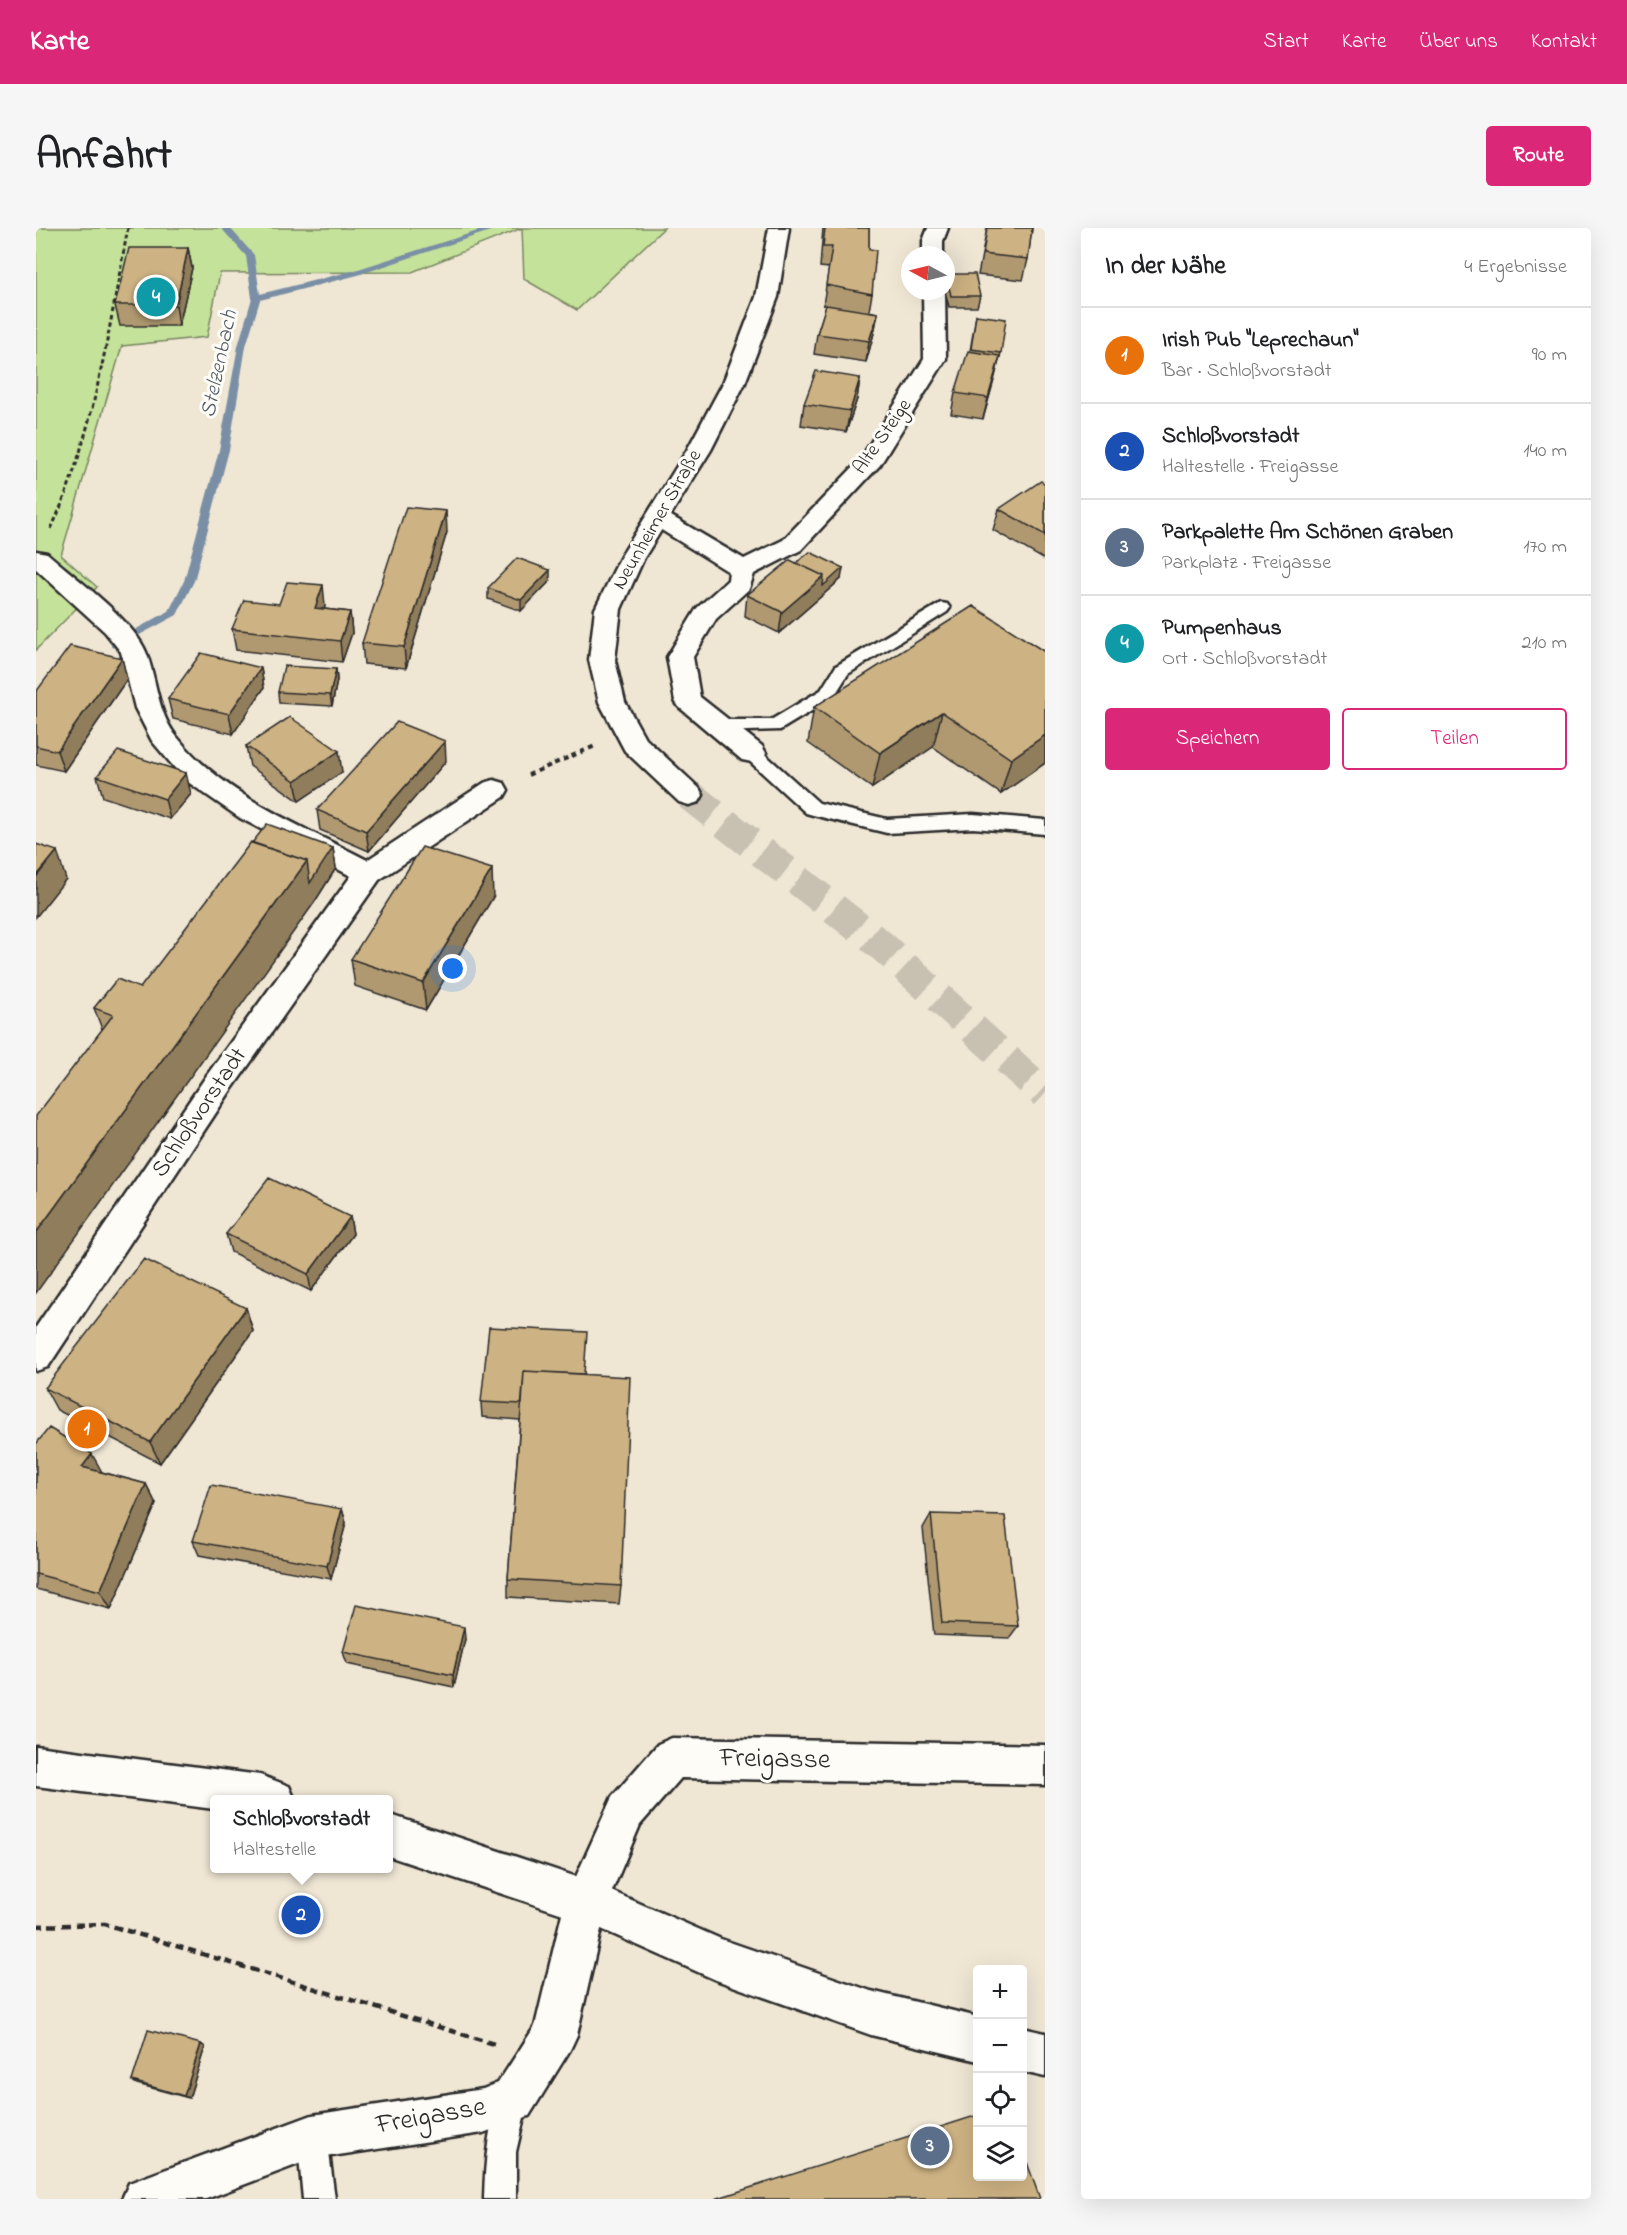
<!DOCTYPE html>
<html lang="de">
<head>
<meta charset="utf-8">
<style>
  :root { --surface:#fff; --page:#f6f6f6; --text:#202124; --muted:#757577; --line:#e0e0e0; --accent:#db2777 }
  body { margin:0; font-family:"Indie Flower",sans-serif; background:var(--page); color:var(--text) }
  .controls { position:absolute; right:18px; bottom:18px; display:grid; overflow:hidden; border-radius:6px; box-shadow:0 6px 24px #0002 }
  .controls button { width:54px; height:54px; display:grid; place-items:center; padding:0; border:0; border-bottom:2px solid var(--line); background:var(--surface); color:var(--text); font:30px sans-serif }
  .compass { position:absolute; left:865px; top:18px; width:54px; height:54px; border-radius:50%; background:var(--surface); box-shadow:0 6px 24px #0002; rotate:277deg }
  .you { position:absolute; left:417px; top:741px; width:21px; height:21px; margin:-15px; border:4px solid #fff; border-radius:50%; background:#1a73e8; box-shadow:0 0 0 9px #1a73e833 }
  .badge { display:grid; place-items:center; width:39px; height:39px; border-radius:50%; background:var(--accent); color:#fff; font-size:20px; font-weight:700 }
  .pin { position:absolute; translate:-50% -50%; border:3px solid #fff; box-shadow:0 2px 6px #0006 }
  .popup { position:absolute; left:174px; top:1567px; width:183px; height:78px; box-sizing:border-box; display:grid; place-content:center; border-radius:6px; background:var(--surface); filter:drop-shadow(0 2px 4px #0005); font-size:20px; white-space:nowrap; color:var(--muted) }
  .popup b { font-size:22px; color:var(--text) }
  .popup::after { content:''; position:absolute; left:50%; top:100%; margin-left:-12px; border:12px solid transparent; border-top-color:var(--surface) }
  .list { margin:0; padding:0; list-style:none }
  h2 { display:flex; justify-content:space-between; align-items:center; height:78px; margin:0; padding:0 24px; font-size:26px }
  h2 small { font-size:20px; font-weight:400; color:var(--muted) }
  .list li { display:grid; grid-template-columns:39px 1fr auto; gap:18px; align-items:center; box-sizing:border-box; height:96px; padding:0 24px; border-top:2px solid var(--line) }
  .list b { display:block; font-size:22px; white-space:nowrap }
  .list p { margin:0; font-size:20px; white-space:nowrap; color:var(--muted) }
  .list em { font-size:20px; font-style:normal; color:var(--muted) }
  .actions { display:flex; gap:12px; padding:18px 24px }
  .actions a { flex:1; padding:14px 0; border:2px solid var(--accent); border-radius:6px; text-align:center; font-size:21px; color:var(--accent) }
  .actions .main { background:var(--accent); color:#fff }
  .icon { flex:none; width:33px; height:33px; fill:none; stroke:currentColor; stroke-width:2; stroke-linecap:round; stroke-linejoin:round }
  .map { position:relative; flex:none; width:1009px; height:1971px; overflow:hidden; border-radius:6px }
  header { display:flex; align-items:center; gap:36px; box-sizing:border-box; height:84px; padding:0 30px; background:var(--accent); color:#fff }
  header strong { font-size:28px }
  nav { display:flex; gap:33px; margin-inline-start:auto; font-size:21px }
  .intro { display:flex; align-items:center; justify-content:space-between; box-sizing:border-box; height:144px; padding:0 36px }
  h1 { margin:0; font-size:42px }
  .button { padding:15px 27px; border-radius:6px; background:var(--accent); color:#fff; font-size:21px; font-weight:700 }
  main { display:flex; gap:36px; padding:0 36px }
  aside { flex:1; background:var(--surface); border-radius:6px; box-shadow:0 6px 24px #0002 }
  .map>svg:first-child { display:block }
  .green { fill:#c5e29a; stroke:#788662; stroke-width:1.5 }
  .lines { fill:none; stroke-linecap:round; stroke-linejoin:round }
  .stream { fill:#7a8fa5; fill-rule:evenodd }
  .secondary-tunnel { stroke:#c8c1b2; stroke-width:31; stroke-dasharray:31 15; stroke-linecap:butt }
  .lane-casing { stroke:#2b2b2b; stroke-width:5 }
  .street-casing { stroke:#2b2b2b; stroke-width:5 }
  .secondary-casing { stroke:#2b2b2b; stroke-width:5 }
  .path-far2 { stroke:#2b2b2b; stroke-width:3; stroke-dasharray:4.5 3; stroke-linecap:butt }
  .path-far1 { stroke:#2b2b2b; stroke-width:4; stroke-dasharray:5 4.5; stroke-linecap:butt }
  .path { stroke:#2b2b2b; stroke-width:4.5; stroke-dasharray:8 5; stroke-linecap:butt }
  .lane { fill:#fdfcf7; fill-rule:evenodd }
  .street { fill:#fdfcf7; fill-rule:evenodd }
  .secondary { fill:#fdfcf7; fill-rule:evenodd }
  .wall { fill:#b09971; stroke:#2b2b2b; stroke-width:1.5 }
  .shaded-wall { fill:#907d5c; stroke:#2b2b2b; stroke-width:1.5 }
  .building { fill:#cdb283; stroke:#2b2b2b; stroke-width:1.5 }
  .labels { text-anchor:middle; dominant-baseline:central; stroke-width:6; stroke-linejoin:round; paint-order:stroke }
  .far-street-label { font-size:20px; fill:#2b2b2b; stroke:#fdfcf7 }
  .far-water-label { font-size:22px; font-style:italic; fill:#525d68; stroke:#fdfcf7 }
  .street-label { font-size:24px; fill:#2b2b2b; stroke:#fdfcf7 }
  .near-street-label { font-size:28px; fill:#2b2b2b; stroke:#fdfcf7 }
</style>
</head>
<body>
<header>
<strong>Karte</strong>
<nav><a>Start</a><a>Karte</a><a>Über uns</a><a>Kontakt</a></nav>
</header>
<div class="intro"><h1>Anfahrt</h1><a class="button">Route</a></div>
<main>
<div class="map">
<svg width="1009" height="1971" viewBox="0 0 1009 1971">
  <rect width="100%" height="100%" fill="#efe6d4"/>
  <filter id="ink" filterUnits="userSpaceOnUse"><feTurbulence type="fractalNoise" baseFrequency=".0167" numOctaves="2"/><feDisplacementMap in="SourceGraphic" scale="12" xChannelSelector="R" yChannelSelector="G"/><feConvolveMatrix kernelMatrix="1 2 1 2 8 2 1 2 1" color-interpolation-filters="sRGB"/></filter>
  <g filter="url(#ink)">
    <path class="green" d="M0,0H628L541,82L488,51L486,0L376,44L184,45L171,109L86,118L25,327L61,359L0,422Z"/>
    <g class="lines">
      <path class="stream" d="M185,0H194L218,27L224,66L316,43L451,0H463L322,47L224,72L210,118L193,222L158,353L141,387L79,420L75,419V415L133,383L148,353L183,222L202,118L216,70L210,28Z"/>
      <path class="secondary-tunnel" d="M653,567L846,718L1009,866"/>
      <defs>
        <path id="lane" d="M905,375L911,376L914,380L911,384L812,446L797,470L744,502L681,504L675,502L672,498L675,494L681,492H735L785,462L800,438Z
          M716,519L723,521L783,575L851,591L937,586L1009,592V606L937,600L851,605L777,587L770,585L709,529L707,525L709,521Z
          M477,1857L488,1861L492,1872L480,1924V1971H448C449,1933 452,1896 466,1861Z
          M276,1894L287,1898L291,1909L299,1971H267L261,1909L265,1898Z"/>
        <path id="street" d="M892,0H912L907,13V27H887V13Z
          M887,63H909L910,131L844,237L765,322L718,346L713,361L680,391L657,429L664,469L726,518L730,525L726,532L716,534L706,532L643,479L639,473L631,429L661,380L692,352L693,344L614,295L610,290L614,285L622,283L630,285L708,331L747,312L823,233L888,131Z
          M0,323L11,325C37,348 97,392 110,424C121,452 121,485 141,509C188,568 266,598 331,632L448,555L458,552L468,555L472,562L468,569L343,652L193,865L12,1139L0,1143V1099L171,847L315,648L204,590L149,552L116,513L99,480L85,424L69,404L0,341Z
          M636,1510L1009,1517V1557L645,1550L604,1597L571,1675L541,1807L534,1822L493,1888L447,1905L276,1931L170,1971H86L93,1955L276,1887L447,1861L462,1855L499,1798L529,1673L576,1569L622,1516Z"/>
        <path id="secondary" d="M733,0H753L742,69L709,155L675,222L608,330L585,381L579,432L589,474L609,510L663,560L667,567L663,574L653,577L643,574L589,523L563,474L553,432L559,381L584,330L651,222L687,155L720,69Z
          M0,1518L224,1547L253,1558L259,1572H178V1581L0,1558Z
          M352,1586L550,1652L685,1711L835,1763L942,1789V1833L835,1807L680,1752L545,1692L352,1628Z
          M987,1800L1009,1805V1849L987,1844Z"/>
      </defs>
      <use href="#lane" class="lane-casing"/>
      <use href="#street" class="street-casing"/>
      <use href="#secondary" class="secondary-casing"/>
      <path class="path-far2" d="M15,301C58,208 73,100 92,0"/>
      <path class="path-far1" d="M492,547L559,518"/>
      <path class="path" d="M0,1698L69,1696L458,1816"/>
      <use href="#lane" class="lane"/>
      <use href="#street" class="street"/>
      <use href="#secondary" class="secondary"/>
    </g>
    <path class="wall" d="M787,0H833V21L836,66L833,83L842,85L838,105L830,134L778,126L781,106L790,78L787,77L793,40L784,39Z
      M951,0H996L992,31L987,52L942,47Z
      M152,20L156,40L143,98H84L79,77Z
      M910,46L944,68L941,79H913L909,63Z
      M940,87L965,125L947,191L915,186L919,165L934,123Z
      M824,150L821,171L810,204L765,197L768,176Z
      M1009,256V332L957,302L963,281Z
      M411,304L370,440L328,436L326,415Z
      M760,335L805,351L743,405L709,388L711,367Z
      M514,353L485,383L452,371V360Z
      M243,376L289,378L288,381L314,384L316,405L306,434L200,422L196,401Z
      M1009,424V535L965,566L897,519L836,560L772,515L778,479Z
      M225,440L228,460L197,506L137,491L132,471Z
      M300,441L301,452L296,478L243,475L242,464Z
      M91,451L28,543L0,537V464Z
      M210,518L306,544L263,573L214,538Z
      M410,533L333,623L284,602L281,582Z
      M61,548L155,566L134,591L67,569Z
      M297,620L300,640L278,675L66,801L58,780L104,760Z
      M457,669L390,782L319,758L315,731Z
      M314,989L317,1006L275,1063L195,1024L190,1006Z
      M210,1080L217,1103L124,1235L21,1182L9,1160Z
      M549,1146L585,1358L583,1376L472,1369V1351L484,1192L446,1189L445,1174Z
      M0,1216L66,1244L110,1256L120,1276L75,1381L0,1361Z
      M306,1281L310,1295L295,1351L163,1327L157,1313Z
      M895,1286L982,1398L973,1410L898,1407L887,1300Z
      M429,1411L418,1459L311,1436L307,1424Z
      M165,1816L169,1819L153,1870L101,1856L96,1853Z"/>
    <path class="shaded-wall" d="M152,20L156,40L143,98L140,77Z
      M842,85L838,105L830,134L833,113Z
      M964,128L959,149L947,191L952,170Z
      M824,150L821,171L810,204L814,183Z
      M410,283L411,304L370,440L368,419Z
      M807,340L805,351L743,405L746,384L788,348Z
      M514,342V353L485,383V372Z
      M287,357L289,378L282,401L279,380Z
      M314,384L316,405L306,434L304,413Z
      M86,430L91,451L28,543L21,523Z
      M225,440L228,460L197,506L193,486Z
      M300,441L301,452L296,478L294,467Z
      M906,484L897,519L836,560L844,525Z
      M1009,507V535L965,566L975,531Z
      M409,513L410,533L333,623L330,603Z
      M303,523L306,544L263,573L259,553Z
      M150,545L155,566L134,591L129,571Z
      M297,620L300,640L278,675L0,1065V1005L271,633Z
      M21,623L30,651L0,689V649Z
      M456,641L457,669L390,782L387,755Z
      M314,989L317,1006L275,1063L272,1046Z
      M210,1080L217,1103L124,1235L114,1214Z
      M56,1226L67,1246L46,1239Z
      M110,1256L120,1276L75,1381L64,1363Z
      M306,1281L310,1295L295,1351L291,1338Z
      M428,1399L429,1411L418,1459L417,1447Z
      M165,1816L169,1819L153,1870L148,1868Z"/>
    <path class="building" d="M789,0H833V21L840,22L836,66L790,57L796,19H787Z
      M951,0H996L992,31L947,26Z
      M93,20H152L140,77H79Z
      M910,46H939L944,68H915Z
      M790,77L842,85L833,113L781,106Z
      M940,87L970,91L965,125L935,121Z
      M932,123L964,128L952,170L919,165Z
      M780,143L824,150L814,183L768,176Z
      M1005,253L1009,256V307L963,281Z
      M370,279L410,283L368,419L326,415Z
      M774,324L807,340L787,358L788,348L760,335Z
      M481,330L514,342L485,372L452,360Z
      M754,332L788,348L746,384L711,367Z
      M251,354L287,357L279,380L314,384L304,413L196,401L208,372L243,376Z
      M937,378L1009,424V507L975,531L906,484L844,525L778,479Z
      M34,418L86,430L21,523L0,518V464Z
      M165,425L225,440L193,486L132,471Z
      M248,438L300,441L294,467L242,464Z
      M254,489L303,523L259,553L210,518Z
      M361,494L409,513L330,603L281,582Z
      M82,523L150,545L129,571L61,548Z
      M231,596L297,620L274,655L271,633L216,615Z
      M215,614L271,633L0,1005V888L77,787L58,780L81,751L104,760Z
      M0,616L21,623L0,649Z
      M386,619L456,641L387,755L315,731Z
      M233,950L314,989L272,1046L190,1006Z
      M108,1031L210,1080L114,1214L9,1160Z
      M453,1099L551,1104L548,1146L488,1143L486,1176L445,1174Z
      M488,1143L594,1149L585,1358L472,1351Z
      M13,1200L56,1226L46,1239L110,1256L64,1363L0,1346V1216Z
      M175,1257L306,1281L291,1338L157,1313Z
      M895,1286L969,1288L982,1398L906,1395Z
      M320,1377L428,1399L417,1447L307,1424Z
      M112,1802L165,1816L148,1868L96,1853Z
      M942,1887V1948H987V1923L1004,1971H679Z"/>
  </g>
  <g class="labels">
    <g class="far-street-label">
      <text transform="translate(847 209) rotate(-55)">Alte Steige</text>
      <text transform="translate(622 292) rotate(-60)">Neunheimer Straße</text>
    </g>
    <g class="far-water-label">
      <text transform="translate(184 136) rotate(-78)">Stelzenbach</text>
    </g>
    <g class="street-label">
      <text transform="translate(164 885) rotate(-56)">Schloßvorstadt</text>
    </g>
    <g class="near-street-label">
      <text transform="translate(739 1532) rotate(1)">Freigasse</text>
      <text transform="translate(395 1889) rotate(-10)">Freigasse</text>
    </g>
  </g>
</svg>
<div class="controls">
<button>+</button>
<button>−</button>
<button><svg class="icon" aria-label="locate" viewBox="0 0 24 24"><circle cx="12" cy="12" r="6"/><path d="M12 2v4M12 18v4M2 12h4M18 12h4"/></svg></button>
<button><svg class="icon" aria-label="layers" viewBox="0 0 24 24"><path d="M12 4l9 5-9 5-9-5zM3 14l9 5 9-5"/></svg></button>
</div>
<svg class="compass" viewBox="-18 -18 36 36"><path d="M0-13l5 13h-10z" fill="#e53935"/><path d="M0 13l5-13h-10z" fill="#757577"/></svg>
<div class="you"></div>
<div class="pin badge" style="left:51px;top:1201px;background:#e8710a">1</div>
<div class="pin badge" style="left:265px;top:1687px;background:#1a4fb4">2</div>
<div class="popup"><b>Schloßvorstadt</b>Haltestelle</div>
<div class="pin badge" style="left:894px;top:1918px;background:#5c6f8a">3</div>
<div class="pin badge" style="left:120px;top:69px;background:#0f9aa8">4</div>
</div>
<aside>
<h2>In der Nähe<small>4 Ergebnisse</small></h2>
<ul class="list">
<li><span class="badge" style="background:#e8710a">1</span><div><b>Irish Pub &quot;Leprechaun&quot;</b><p>Bar · Schloßvorstadt</p></div><em>90 m</em></li>
<li><span class="badge" style="background:#1a4fb4">2</span><div><b>Schloßvorstadt</b><p>Haltestelle · Freigasse</p></div><em>140 m</em></li>
<li><span class="badge" style="background:#5c6f8a">3</span><div><b>Parkpalette Am Schönen Graben</b><p>Parkplatz · Freigasse</p></div><em>170 m</em></li>
<li><span class="badge" style="background:#0f9aa8">4</span><div><b>Pumpenhaus</b><p>Ort · Schloßvorstadt</p></div><em>210 m</em></li>
</ul>
<div class="actions"><a class="main">Speichern</a><a>Teilen</a></div>
</aside>
</main>
</body>
</html>
